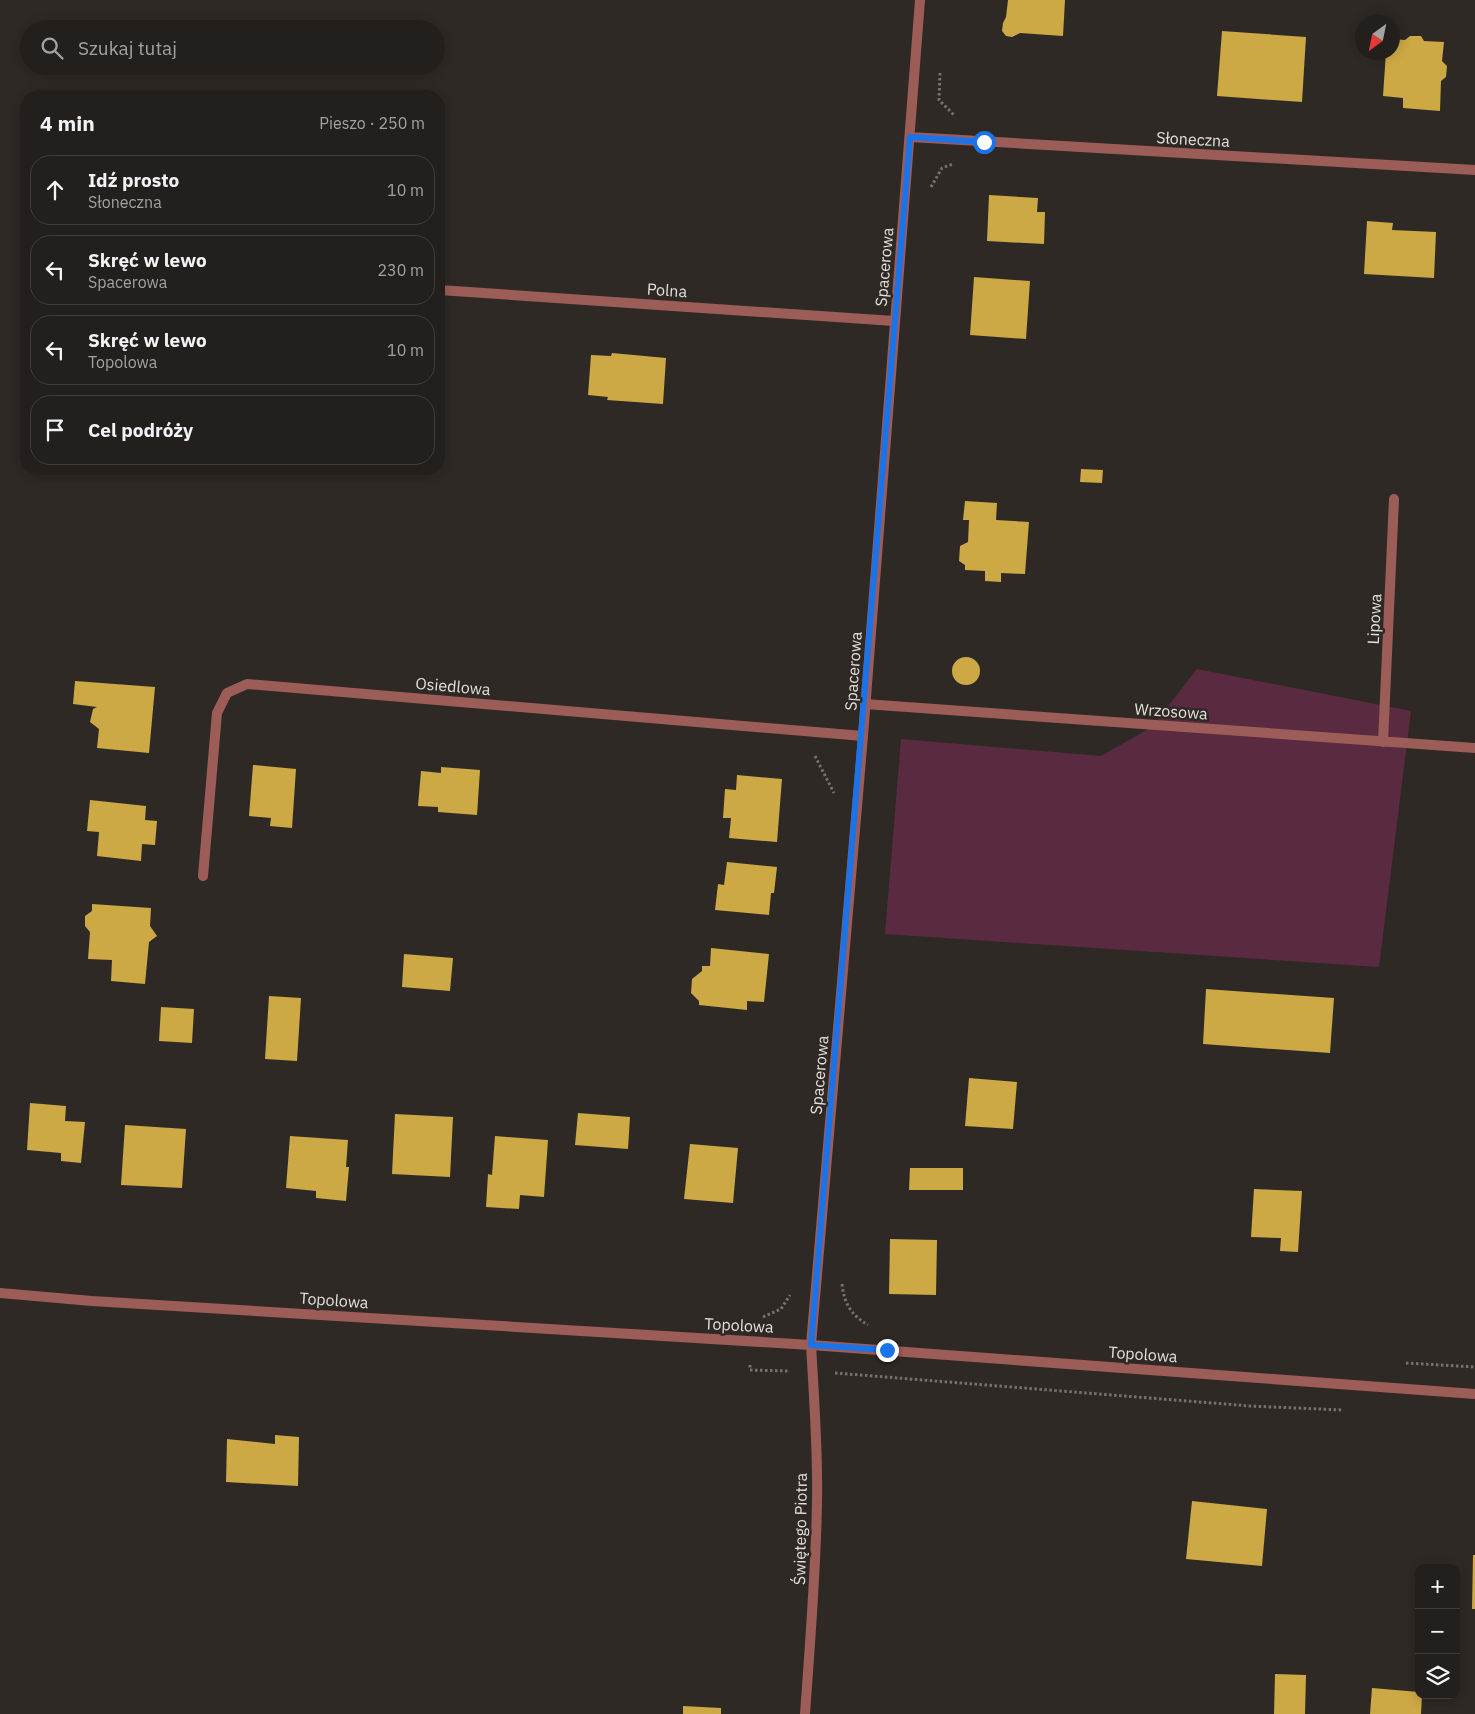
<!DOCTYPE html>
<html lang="pl">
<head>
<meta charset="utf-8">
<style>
  :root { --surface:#231f1c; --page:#2f2c29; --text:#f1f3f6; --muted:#a3a2a3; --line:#403d3b }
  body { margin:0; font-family:"IBM Plex Sans",sans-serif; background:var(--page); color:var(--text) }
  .controls { position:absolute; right:15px; bottom:15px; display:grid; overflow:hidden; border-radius:10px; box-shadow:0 2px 12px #0003 }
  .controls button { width:45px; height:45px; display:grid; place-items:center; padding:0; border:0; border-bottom:1px solid var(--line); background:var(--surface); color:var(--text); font:25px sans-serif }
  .compass { position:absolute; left:1355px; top:15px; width:45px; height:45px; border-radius:50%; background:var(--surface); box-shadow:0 2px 12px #0003; rotate:213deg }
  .stop { position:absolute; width:15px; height:15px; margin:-11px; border:4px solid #1a73e8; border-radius:50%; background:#fff }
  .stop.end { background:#1a73e8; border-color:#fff; box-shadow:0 1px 5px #0008 }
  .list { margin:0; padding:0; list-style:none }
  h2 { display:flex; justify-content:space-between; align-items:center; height:65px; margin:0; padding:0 20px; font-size:21px }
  h2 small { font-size:16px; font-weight:400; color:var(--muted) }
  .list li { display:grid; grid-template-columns:32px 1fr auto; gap:15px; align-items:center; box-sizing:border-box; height:70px; margin:0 10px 10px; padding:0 10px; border:1px solid var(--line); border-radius:20px }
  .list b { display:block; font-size:19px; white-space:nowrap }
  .list p { margin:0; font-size:16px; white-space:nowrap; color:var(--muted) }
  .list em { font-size:16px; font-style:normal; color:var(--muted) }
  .icon { flex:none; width:28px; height:28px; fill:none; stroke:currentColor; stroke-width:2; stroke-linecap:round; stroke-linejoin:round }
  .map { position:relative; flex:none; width:1475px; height:1714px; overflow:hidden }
  .search { position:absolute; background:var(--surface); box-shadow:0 2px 12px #0003; left:20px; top:20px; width:425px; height:55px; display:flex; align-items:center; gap:12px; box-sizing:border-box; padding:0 18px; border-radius:28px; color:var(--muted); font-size:19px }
  .panel { position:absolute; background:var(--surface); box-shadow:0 2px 12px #0003; left:20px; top:90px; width:425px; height:385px; border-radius:20px }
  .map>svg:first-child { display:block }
  .green { fill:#5a2a40 }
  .building { fill:#cca944 }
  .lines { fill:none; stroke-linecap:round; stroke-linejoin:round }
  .path { stroke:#76716d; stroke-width:3; stroke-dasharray:2.5 2.5; stroke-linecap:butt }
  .street { stroke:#9c5d58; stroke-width:10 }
  .route { stroke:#1a73e8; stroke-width:6 }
  .labels { text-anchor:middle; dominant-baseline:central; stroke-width:5; stroke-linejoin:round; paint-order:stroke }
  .street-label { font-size:16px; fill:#e4e0dd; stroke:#2f2925 }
</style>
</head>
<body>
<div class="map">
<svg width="1475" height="1714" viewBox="0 0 1475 1714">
  <rect width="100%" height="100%" fill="#2f2925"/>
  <path class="green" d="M1197,669L1411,711L1379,967L885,934L901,739L1101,756L1152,727Z"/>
  <path class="building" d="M1008,0H1065L1063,36L1020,33L1012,37L1006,36L1002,31L1003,23L1006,17Z
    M1222,31L1306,37L1302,102L1217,96Z
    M1410,36H1421L1424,41L1444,42L1442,61L1447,66L1446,77L1441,81L1440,111L1403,108V98L1383,96L1386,52H1392V39L1405,40Z
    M989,195L1038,198L1037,212H1045L1044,244L987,241Z
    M1367,221L1393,223L1392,230L1436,232L1434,278L1364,274Z
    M974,277L1030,281L1026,339L970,335Z
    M612,353L666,358L663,404L607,400L608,397L588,395L591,355L611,356Z
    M1081,469L1103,470L1102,483L1080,482Z
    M965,501L997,503L996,520L1029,522L1025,574L1001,573V582L985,581V571L965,570V565L959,561L960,546L968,542L969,520H963Z
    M952 671a14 14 0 1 1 28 0a14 14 0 1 1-28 0Z
    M75,681L155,687L149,753L97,748L99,729L90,722L93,709L97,707L73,704Z
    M253,765L296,769L292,828L270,826L271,818L249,816Z
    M441,767L480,770L477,815L438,812V807L418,806L421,771L441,773Z
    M737,775L782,779L777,842L729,838L731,818H723L725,789L736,790Z
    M90,800L146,806L145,820L157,821L155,845L142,844L141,861L97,856L99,832L87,831Z
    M727,862L777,867L774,893H771L769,915L715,910L718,884L724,885Z
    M92,904L151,908L150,926L157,936L149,942L145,984L111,981L112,960L88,959L90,932L85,926V916L92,911Z
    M711,948L769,954L764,1002L747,1001V1010L699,1005V1001L691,993L692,979L702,971V966H710Z
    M404,954L453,958L450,991L402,987Z
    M1206,989L1334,998L1330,1053L1203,1044Z
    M269,996L301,998L297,1061L265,1059Z
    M161,1007L194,1009L192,1043L159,1041Z
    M969,1078L1017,1082L1013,1129L965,1126Z
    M30,1103L66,1106L65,1121L85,1122L81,1163L61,1161V1153L27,1150Z
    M578,1113L630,1117L628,1149L575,1145Z
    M395,1114L453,1117L450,1177L392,1174Z
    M125,1125L186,1129L182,1188L121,1185Z
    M290,1136L348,1140L346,1167H349L346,1201L316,1198V1191L286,1188Z
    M495,1136L548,1140L544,1197L520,1195L519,1209L486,1207L488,1174L492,1175Z
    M690,1144L738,1148L733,1203L684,1199Z
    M910,1168H963V1190H909Z
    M1254,1189L1302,1191L1298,1252L1280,1251L1281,1238L1251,1237Z
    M890,1239L937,1240L936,1295L889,1294Z
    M275,1435L299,1437L298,1486L226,1482L227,1439L275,1444Z
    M1192,1501L1267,1509L1262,1566L1186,1559Z
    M1473,1555H1475V1609H1472Z
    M1275,1674L1306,1675L1305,1714H1274Z
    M1372,1688L1419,1692V1695H1422L1421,1714H1370Z
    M683,1706L721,1708V1714H683Z"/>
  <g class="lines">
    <path class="path" d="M940,73L939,100L954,115
      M931,187L942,168L953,164
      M815,756L834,793
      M842,1284C844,1303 851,1315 868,1325
      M763,1317L781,1309L790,1295
      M1406,1363L1475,1367
      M750,1365V1370L789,1371
      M835,1373L1250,1406L1342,1410"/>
    <path class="street" d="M910,137L1475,170
      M439,290L894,321
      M865,704L1475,748
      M1383,742L1394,499
      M203,876L217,713L227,693L247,684L863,736
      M0,1293L92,1301L811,1345L1475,1394
      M805,1714C810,1643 816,1572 817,1501C818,1449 814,1397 811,1345L863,736L920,0"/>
  </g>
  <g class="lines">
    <path class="route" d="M887,1350L811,1345L910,137L984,142"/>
  </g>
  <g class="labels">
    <g class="street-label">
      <text transform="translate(1193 139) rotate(3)">Słoneczna</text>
      <text transform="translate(884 267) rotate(-85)">Spacerowa</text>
      <text transform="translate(667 290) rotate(4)">Polna</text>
      <text transform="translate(1374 619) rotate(-87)">Lipowa</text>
      <text transform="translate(853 671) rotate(-86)">Spacerowa</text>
      <text transform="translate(453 686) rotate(5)">Osiedlowa</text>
      <text transform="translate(1171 711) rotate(4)">Wrzosowa</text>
      <text transform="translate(819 1075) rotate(-85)">Spacerowa</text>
      <text transform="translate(334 1300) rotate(4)">Topolowa</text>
      <text transform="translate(739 1325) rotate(3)">Topolowa</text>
      <text transform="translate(1143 1354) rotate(4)">Topolowa</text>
      <text transform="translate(800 1529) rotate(-89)">Świętego Piotra</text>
    </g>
  </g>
</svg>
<div class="controls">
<button>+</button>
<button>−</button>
<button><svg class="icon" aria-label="layers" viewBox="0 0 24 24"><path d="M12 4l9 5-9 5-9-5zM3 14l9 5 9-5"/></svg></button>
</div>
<svg class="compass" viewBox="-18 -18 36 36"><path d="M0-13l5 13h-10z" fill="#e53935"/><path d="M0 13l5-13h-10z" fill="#a3a2a3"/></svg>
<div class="stop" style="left:984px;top:142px"></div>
<div class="stop end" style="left:887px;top:1350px"></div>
<div class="search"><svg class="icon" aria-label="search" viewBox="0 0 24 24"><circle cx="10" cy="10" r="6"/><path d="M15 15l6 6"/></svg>Szukaj tutaj</div>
<section class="panel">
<h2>4 min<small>Pieszo · 250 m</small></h2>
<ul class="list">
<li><svg class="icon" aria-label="ahead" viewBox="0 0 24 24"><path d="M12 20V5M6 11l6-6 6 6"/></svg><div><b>Idź prosto</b><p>Słoneczna</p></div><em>10 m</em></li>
<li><svg class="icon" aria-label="left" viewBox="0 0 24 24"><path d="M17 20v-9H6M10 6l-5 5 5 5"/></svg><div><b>Skręć w lewo</b><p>Spacerowa</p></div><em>230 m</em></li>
<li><svg class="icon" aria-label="left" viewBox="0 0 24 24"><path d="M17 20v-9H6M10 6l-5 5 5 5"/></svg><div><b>Skręć w lewo</b><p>Topolowa</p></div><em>10 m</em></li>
<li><svg class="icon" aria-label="arrive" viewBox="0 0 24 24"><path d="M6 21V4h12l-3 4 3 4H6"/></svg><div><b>Cel podróży</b></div></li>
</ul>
</section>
</div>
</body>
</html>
